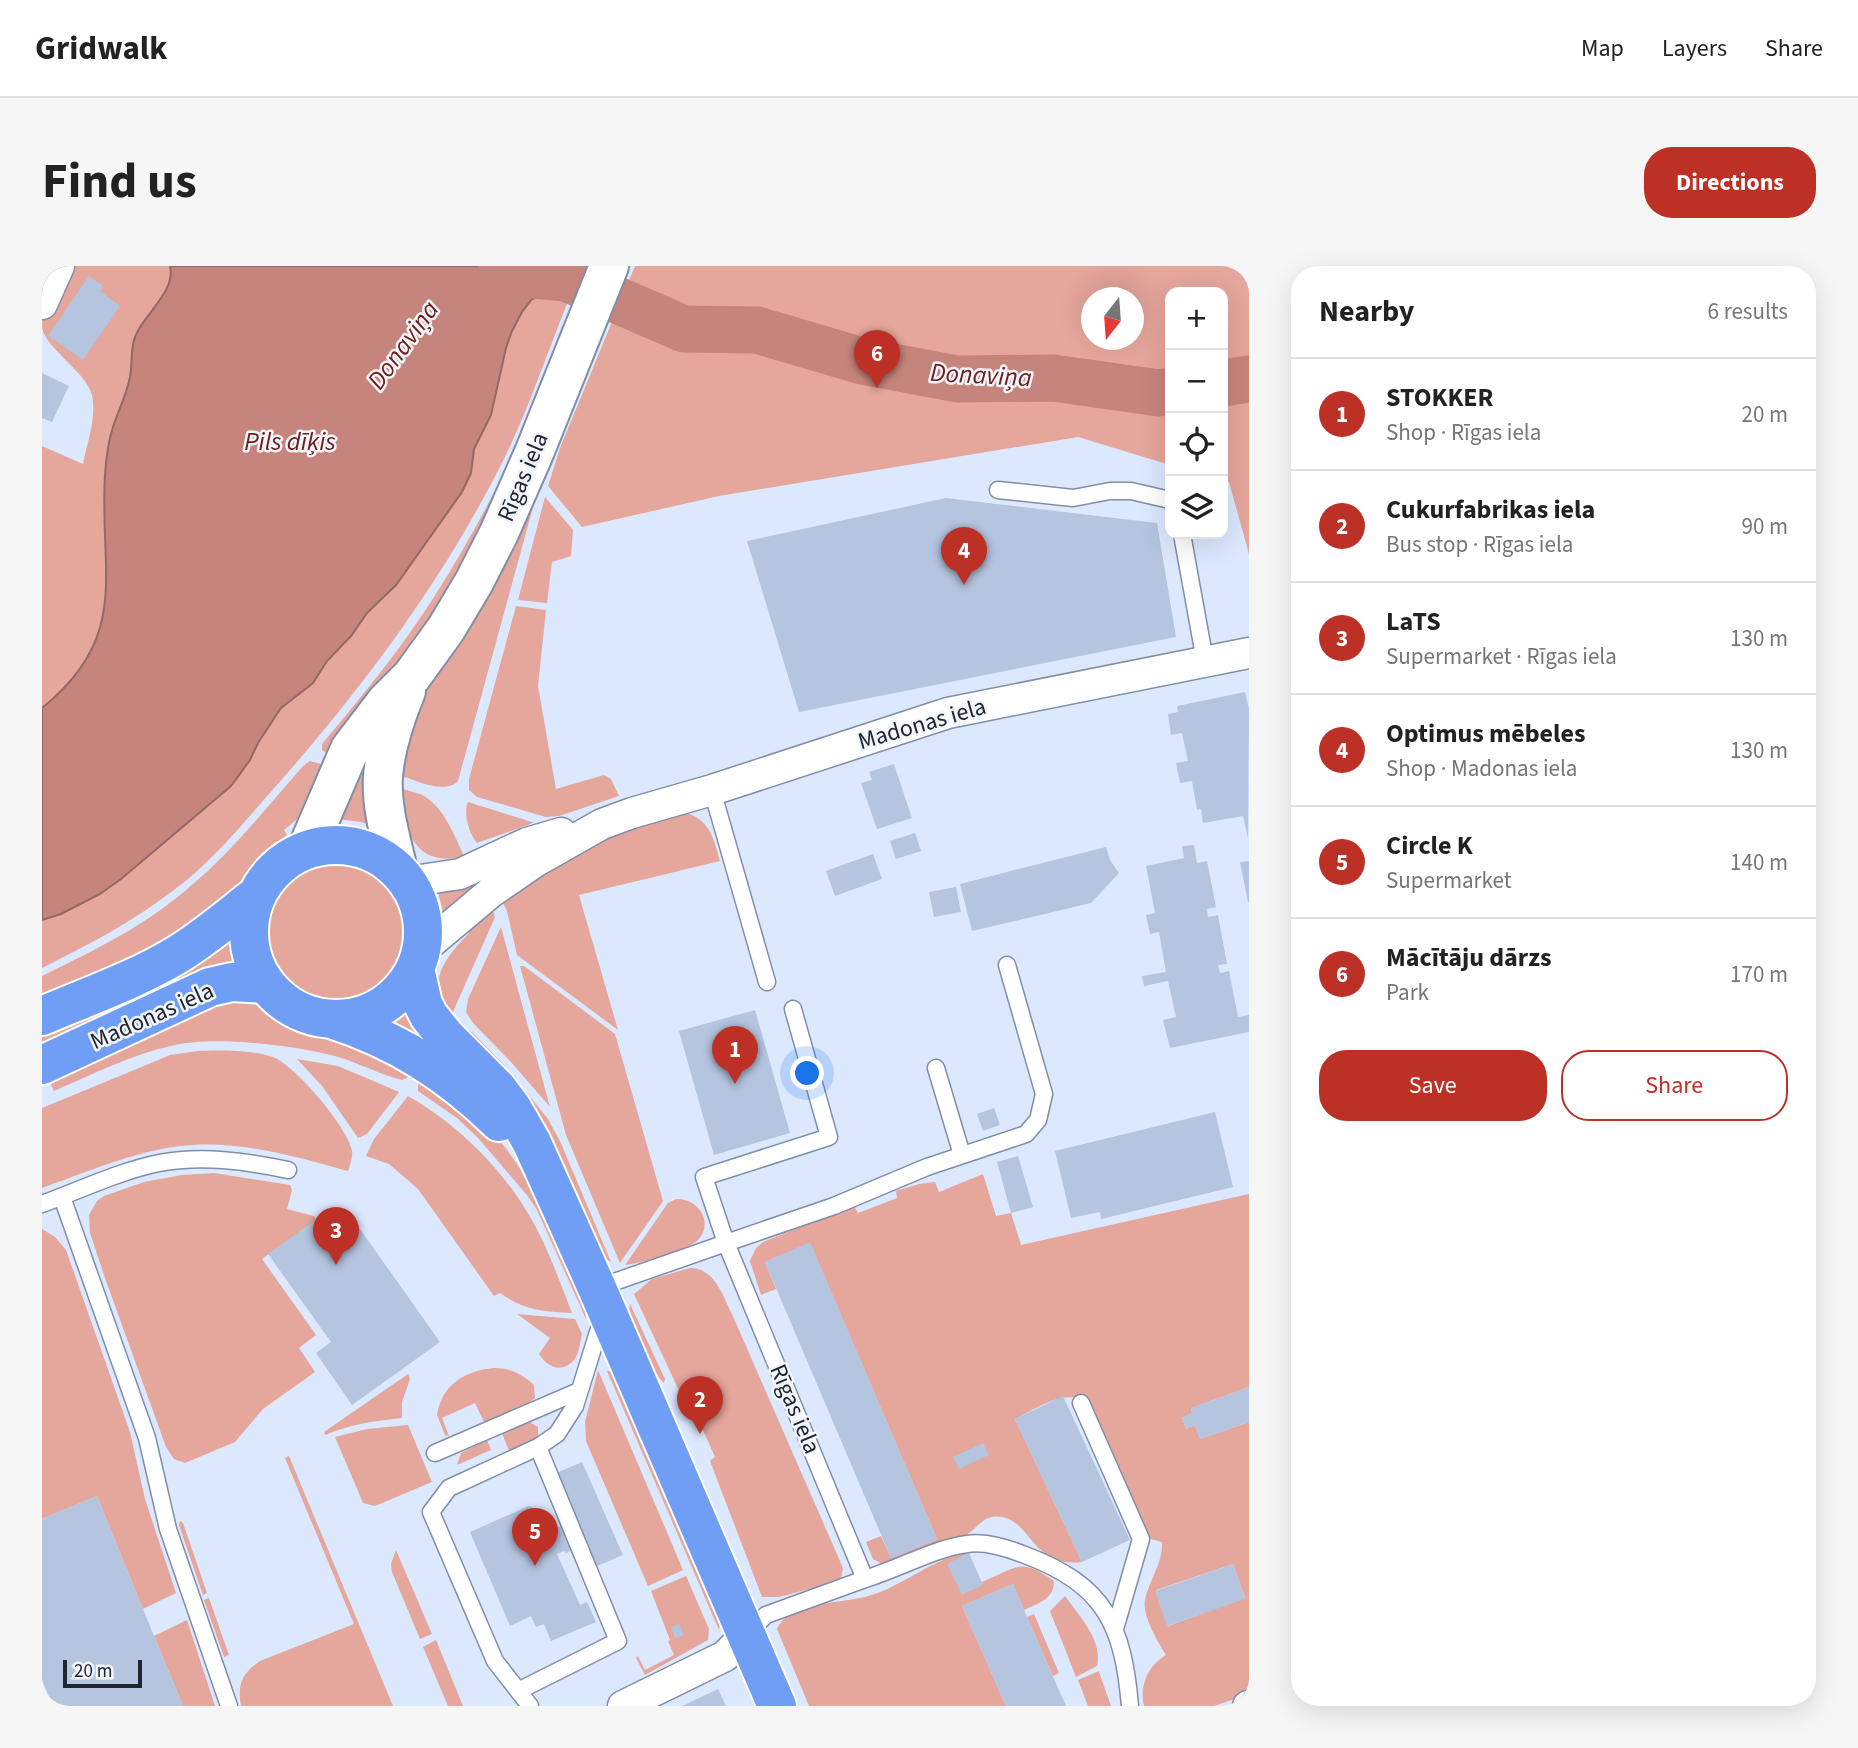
<!DOCTYPE html>
<html lang="en">
<head>
<meta charset="utf-8">
<style>
  :root { --surface:#fff; --page:#f6f6f6; --text:#222; --muted:#767676; --line:#e0e0e0; --accent:#bd3026 }
  body { margin:0; font-family:"Source Sans 3",sans-serif; background:var(--page); color:var(--text) }
  .controls { position:absolute; right:21px; top:21px; display:grid; overflow:hidden; border-radius:14px; box-shadow:0 7px 28px #0002 }
  .controls button { width:63px; height:63px; display:grid; place-items:center; padding:0; border:0; border-bottom:2px solid var(--line); background:var(--surface); color:var(--text); font:35px sans-serif }
  .compass { position:absolute; left:1039px; top:21px; width:63px; height:63px; border-radius:50%; background:var(--surface); box-shadow:0 7px 28px #0002; rotate:197deg }
  .scale { position:absolute; left:21px; bottom:18px; width:79px; box-sizing:border-box; padding-left:7px; border:4px solid #202630; border-top:0; font-size:19px; line-height:24px; white-space:nowrap; color:#202630; -webkit-text-stroke:5px #f2f5fb; paint-order:stroke }
  .you { position:absolute; left:766px; top:808px; width:24px; height:24px; margin:-18px; border:5px solid #fff; border-radius:50%; background:#1a73e8; box-shadow:0 0 0 10px #1a73e833 }
  .badge { display:grid; place-items:center; width:46px; height:46px; border-radius:50%; background:var(--accent); color:#fff; font-size:23px; font-weight:700 }
  .pin { position:absolute; translate:-50% -58px; filter:drop-shadow(0 2px 4px #0008) }
  .pin::after { content:''; position:absolute; top:37px; width:24px; height:21px; background:inherit; clip-path:polygon(0 0,100% 0,50% 100%) }
  .list { margin:0; padding:0; list-style:none }
  h2 { display:flex; justify-content:space-between; align-items:center; height:91px; margin:0; padding:0 28px; font-size:30px }
  h2 small { font-size:23px; font-weight:400; color:var(--muted) }
  .list li { display:grid; grid-template-columns:46px 1fr auto; gap:21px; align-items:center; box-sizing:border-box; height:112px; padding:0 28px; border-top:2px solid var(--line) }
  .list b { display:block; font-size:26px; white-space:nowrap }
  .list p { margin:0; font-size:23px; white-space:nowrap; color:var(--muted) }
  .list em { font-size:23px; font-style:normal; color:var(--muted) }
  .actions { display:flex; gap:14px; padding:21px 28px }
  .actions a { flex:1; padding:16px 0; border:2px solid var(--accent); border-radius:28px; text-align:center; font-size:24px; color:var(--accent) }
  .actions .main { background:var(--accent); color:#fff }
  .icon { flex:none; width:38px; height:38px; fill:none; stroke:currentColor; stroke-width:2; stroke-linecap:round; stroke-linejoin:round }
  .map { position:relative; flex:none; width:1207px; height:1440px; overflow:hidden; border-radius:28px }
  header { display:flex; align-items:center; gap:42px; box-sizing:border-box; height:98px; padding:0 35px; background:var(--surface); border-bottom:2px solid var(--line) }
  header strong { font-size:33px }
  nav { display:flex; gap:38px; margin-inline-start:auto; font-size:24px }
  .intro { display:flex; align-items:center; justify-content:space-between; box-sizing:border-box; height:168px; padding:0 42px }
  h1 { margin:0; font-size:49px }
  .button { padding:18px 32px; border-radius:28px; background:var(--accent); color:#fff; font-size:24px; font-weight:700 }
  main { display:flex; gap:42px; padding:0 42px }
  aside { flex:1; background:var(--surface); border-radius:28px; box-shadow:0 7px 28px #0002 }
  .map>svg:first-child { display:block }
  .green { fill:#e5a69c; fill-rule:evenodd }
  .water { fill:#c6857c; stroke:#946865; stroke-width:2 }
  .lines { fill:none; stroke-linecap:round; stroke-linejoin:round }
  .river { stroke:#c6857c; stroke-width:47 }
  .building { fill:#b5c4df }
  .service-casing { stroke:#808ea7; stroke-width:19 }
  .minor-casing { stroke:#808ea7; stroke-width:33 }
  .secondary-casing { stroke:#808ea7; stroke-width:42 }
  .trunk-casing { stroke:#fff; stroke-width:42 }
  .service { stroke:#fff; stroke-width:16 }
  .minor { stroke:#fff; stroke-width:30 }
  .secondary { stroke:#fff; stroke-width:38 }
  .trunk { stroke:#6f9ef4; stroke-width:38 }
  .labels { text-anchor:middle; dominant-baseline:central; stroke-width:5; stroke-linejoin:round; paint-order:stroke }
  .street-label { font-size:24px; fill:#202630; stroke:#f2f5fb }
  .water-label { font-size:26px; font-style:italic; fill:#6e2019; stroke:#f2f5fb }
</style>
</head>
<body>
<header>
<strong>Gridwalk</strong>
<nav><a>Map</a><a>Layers</a><a>Share</a></nav>
</header>
<div class="intro"><h1>Find us</h1><a class="button">Directions</a></div>
<main>
<div class="map">
<svg width="1207" height="1440" viewBox="0 0 1207 1440">
  <rect width="100%" height="100%" fill="#dce8fe"/>
  <path class="green" d="M23,0H128C135,28 94,53 91,79C89,90 90,101 88,111C85,128 76,145 71,161C66,176 64,194 63,209C57,306 90,369 0,442V180L41,198C45,177 55,150 50,129C44,105 1,81 0,60C0,45 17,15 23,0Z
    M593,0H1207V288L1187,216L1181,214V26H1128V199L1036,171L677,230L540,261L506,220L518,182ZM1050,32H1092V74H1050Z
    M517,26L525,38C504,90 486,145 461,195C401,314 323,419 235,519C203,555 171,595 132,624C90,656 46,679 0,702V654L19,648L58,628L79,613L189,520L208,494L216,477L240,442L271,417L285,395L309,370L325,347L354,319L420,226L429,207L432,183L449,149L467,72L480,46L490,33L498,29Z
    M456,219L461,221L396,345L286,488L280,484V478C310,442 340,406 367,368C401,320 429,271 456,219Z
    M503,231L531,264L529,290L510,296L505,337L476,334Z
    M489,233L493,234L416,515C402,530 369,512 351,507L364,456Z
    M474,340L504,344L496,420L514,523L562,509L569,513L577,530L517,550L504,551L435,531L427,524V513Z
    M268,495L286,500L259,550L242,564L245,569L219,592L176,646L0,740V710C53,684 107,658 151,618C192,583 226,540 261,500Z
    M306,506L331,514L336,561L319,556L296,553Z
    M351,520C360,523 369,525 378,528C401,538 412,569 422,590C369,604 364,558 351,520Z
    M426,536L490,556L491,557L435,577C427,568 421,548 426,536Z
    M641,546C667,552 672,572 678,595L537,629L576,764L475,689L465,645L458,631L527,585Z
    M223 660a73 73 0 1 1 146 0a73 73 0 1 1-146 0Z
    M434,611L439,622L402,650L396,626Z
    M450,642L453,651L450,658L406,757C403,746 395,731 396,719C397,698 414,681 427,667L424,662Z
    M459,661L508,841L469,796L431,757L424,746L426,733Z
    M191,672L199,703L0,785V761Z
    M478,700H482L573,768L621,935L578,997L524,869Z
    M170,732L203,734L223,743L226,738L259,757L373,801L365,812L360,814C336,808 313,795 289,789C250,779 172,770 133,779C91,788 51,808 12,825L8,816Z
    M366,740L386,783L344,755Z
    M422,762L430,766L465,802L506,853L518,875L569,996L562,992Z
    M156,785C177,784 212,784 231,791C254,800 305,861 310,884C311,892 308,898 306,905C253,890 193,873 138,880C94,885 42,907 0,922V842L114,795L128,789Z
    M255,793L296,800L357,826L325,868L316,872L280,820Z
    M383,808C404,826 429,843 448,864C494,912 516,980 543,1039L544,1053L495,944L485,929L436,872L415,852L376,825V818Z
    M366,830C415,858 458,900 487,949C505,979 517,1014 530,1047C500,1045 484,1045 458,1027L452,1030L376,923L347,898L324,890L332,873Z
    M172,907L248,919L250,924L245,943L272,950L274,954L220,993L274,1069L257,1082L273,1106L221,1143L193,1176L143,1197L132,1193L124,1181L63,1012L48,967L47,949L55,935L62,930L102,916L140,909Z
    M941,908L954,950L969,947L979,979L1207,928V1121L1149,1142L1150,1147L1140,1152L1144,1163L1153,1159L1158,1173L1207,1156V1428L1172,1440H1102C1097,1420 1106,1399 1124,1389C1116,1376 1100,1350 1103,1334C1107,1314 1121,1297 1120,1276L1109,1273L1051,1143C1030,1116 996,1142 973,1153L1040,1296C990,1302 990,1256 960,1251C940,1247 935,1265 919,1272C895,1284 867,1290 842,1299L831,1293L824,1276L839,1270L849,1292L895,1273L768,977L723,996L734,1023L719,1029L708,995L714,982L721,976L812,940L816,947L855,932L854,925L877,918L893,916L897,926ZM1191,1298L1203,1332L1126,1360L1114,1324Z
    M634,933C655,932 673,955 656,974C644,985 600,997 583,999L626,937Z
    M0,963L13,971L24,984L88,1166L103,1233L134,1327L101,1343L55,1230L0,1253Z
    M648,1002C673,1002 680,1029 690,1048L801,1302L799,1312L794,1316L737,1331H720L668,1195L673,1191L657,1155L652,1157L592,1028L610,1013Z
    M588,1038L623,1113L622,1117C608,1104 583,1059 588,1038Z
    M475,1048L533,1053L540,1068C538,1077 537,1089 531,1095C519,1108 504,1100 497,1088L508,1072Z
    M452,1102C469,1102 480,1108 492,1119L493,1132L485,1138L442,1156L433,1137L400,1152L407,1170L403,1169L395,1149C400,1118 423,1105 452,1102Z
    M556,1104L641,1304L606,1320L544,1175L543,1156Z
    M565,1105H573L678,1352L677,1364Z
    M366,1108L368,1113L360,1136V1152C332,1155 309,1158 283,1169L282,1166Z
    M487,1156L496,1161V1171L467,1185L460,1167Z
    M366,1159L390,1216L333,1240L321,1237L293,1171L325,1163Z
    M445,1174L449,1184L415,1199L419,1187Z
    M247,1190L351,1440H199C195,1419 200,1407 218,1395L312,1358L243,1192Z
    M138,1255L141,1257L165,1327L161,1329L137,1259Z
    M354,1284L390,1368L378,1373L350,1306L349,1298Z
    M927,1287L906,1298L941,1319L940,1316C976,1301 977,1291 1012,1315C1012,1333 997,1337 982,1344L971,1318L920,1340L964,1440H767L735,1363C745,1337 798,1337 823,1331C860,1322 890,1291 927,1287Z
    M644,1310L667,1363L666,1374L603,1409L594,1392L596,1390L603,1404L632,1389L626,1375L628,1374L609,1325Z
    M1023,1330C1037,1350 1061,1374 1055,1400L1034,1411L1008,1345Z
    M167,1332L187,1389L182,1391L162,1334Z
    M992,1348L1017,1407L1011,1410L985,1351Z
    M145,1354L173,1440H141L112,1370Z
    M394,1374L421,1440H406L381,1381Z
    M1057,1405V1406L1069,1440H1046L1036,1414Z"/>
  <path class="water" d="M128,0H528L519,27H508L490,33L480,46L470,65L464,82L449,149L432,183L429,207L420,226L354,319L325,347L309,370L285,395L271,417L239,442L216,477L208,494L189,520L79,613L58,628L19,648L0,654V442C90,369 57,306 63,209C64,194 66,176 71,161C76,145 85,128 88,111C90,101 89,90 91,79C94,53 135,28 128,0Z"/>
  <g class="lines">
    <path class="river" d="M459,6L524,12L642,63L715,64L820,95L915,113L1011,112L1117,127L1128,125
      M1181,117L1207,113"/>
  </g>
  <path class="building" d="M47,10L61,20L58,25L78,40L41,94L6,70Z
    M0,107L27,120L10,156L0,152Z
    M904,232L1115,257L1134,371L757,446L705,275Z
    M1203,426L1207,443L1206,572L1201,550L1161,557L1159,543L1155,544L1150,515L1138,517L1134,497L1146,495L1140,467L1129,469L1126,448L1136,446L1135,440Z
    M852,498L870,552L835,563L819,517L830,514L827,506Z
    M873,567L879,585L854,593L848,575Z
    M1152,579L1155,597L1165,595L1174,641L1165,643L1166,651L1176,649L1185,698L1176,699L1178,707L1187,705L1196,751L1207,749V766L1128,782L1121,754L1134,751L1126,715L1102,720L1100,710L1124,706L1117,666L1108,668L1104,649L1113,647L1104,600L1142,592L1140,580Z
    M1064,581L1068,594L1077,607L1049,637L930,665L918,618Z
    M831,588L840,613L793,630L784,605Z
    M1207,595V636H1206L1198,596Z
    M914,621L919,646L892,651L887,626Z
    M713,744L748,867L672,889L637,765Z
    M952,842L958,859L941,865L935,848Z
    M1173,846L1191,921L1059,953L1058,946L1029,952L1013,885Z
    M976,890L991,941L969,947L955,896Z
    M282,948L313,956L398,1076L310,1139L274,1087L289,1076L226,988Z
    M768,976L895,1273L849,1292L723,996Z
    M1207,1121V1156L1158,1173L1153,1159L1144,1163L1140,1151L1150,1147L1149,1142Z
    M1021,1130L1088,1274L1040,1296L973,1153Z
    M941,1177L947,1189L917,1203L911,1191Z
    M540,1196L581,1289L550,1302L540,1280L524,1287L522,1285L515,1288L538,1339L545,1336L554,1356L509,1375L502,1358L494,1361L489,1350L468,1360L428,1266L487,1240L496,1244L506,1266L530,1255L512,1208Z
    M55,1230L112,1370L141,1440H11L0,1414V1253Z
    M927,1287L941,1319L920,1329L905,1298Z
    M1191,1298L1203,1333L1125,1360L1113,1325Z
    M971,1318L985,1351L1024,1440H964L920,1340Z
    M637,1358L642,1369L633,1372L629,1361Z
    M676,1423L684,1440H640Z"/>
  <g class="lines">
    <defs>
      <path id="service" d="M956,224L1031,232L1068,225H1089L1128,234
        M1140,268L1163,395
        M670,524L725,716
        M751,743L787,871L662,911L684,977L792,940L885,901L984,868L996,854L1002,828L965,699
        M894,802L920,889
        M20,931L105,1172L126,1263L187,1440
        M0,938C38,924 78,905 117,897C160,889 203,895 246,904
        M555,1022L684,977L823,1313L724,1349L704,1369
        M1039,1137L1099,1273L1073,1363
        M393,1187L537,1125
        M823,1313C856,1303 893,1282 925,1278C944,1275 965,1282 983,1289C1063,1319 1081,1359 1088,1440
        M476,1425L576,1375L496,1181
        M488,1440L453,1395L389,1246L407,1222L496,1181L515,1168L533,1140L561,1050"/>
      <path id="minor" d="M0,38L17,0
        M365,616L418,608L485,577L519,567
        M380,684L448,627L493,596L560,558L590,547L670,524L906,447L1207,387
        M581,1440L683,1390L704,1369
        M1206,1440H1207"/>
      <path id="secondary" d="M265,583L308,483L344,436L370,410L404,363L432,316L457,267L492,187L567,0
        M356,604C349,573 339,542 341,511C343,481 353,452 364,425"/>
      <path id="trunk" d="M207 666a87 87 0 1 1 174 0a87 87 0 1 1-174 0Z
        M373,703L381,738L387,750L404,771L455,822L470,842L490,877L555,1022L735,1440
        M0,750C44,731 91,715 133,690C162,673 188,650 215,629
        M289,753C355,774 408,808 457,856
        M0,799L168,721L190,716L224,718"/>
    </defs>
    <use href="#service" class="service-casing"/>
    <use href="#minor" class="minor-casing"/>
    <use href="#secondary" class="secondary-casing"/>
    <use href="#trunk" class="trunk-casing"/>
    <use href="#service" class="service"/>
    <use href="#minor" class="minor"/>
    <use href="#secondary" class="secondary"/>
    <use href="#trunk" class="trunk"/>
  </g>
  <g class="labels">
    <g class="street-label">
      <text transform="translate(481 211) rotate(-67)">Rīgas iela</text>
      <text transform="translate(880 458) rotate(-16)">Madonas iela</text>
      <text transform="translate(110 750) rotate(-24)">Madonas iela</text>
      <text transform="translate(753 1143) rotate(67)">Rīgas iela</text>
    </g>
    <g class="water-label">
      <text transform="translate(361 79) rotate(-54)">Donaviņa</text>
      <text transform="translate(939 109) rotate(3)">Donaviņa</text>
      <text x="248" y="175">Pils dīķis</text>
    </g>
  </g>
</svg>
<div class="controls">
<button>+</button>
<button>−</button>
<button><svg class="icon" aria-label="locate" viewBox="0 0 24 24"><circle cx="12" cy="12" r="6"/><path d="M12 2v4M12 18v4M2 12h4M18 12h4"/></svg></button>
<button><svg class="icon" aria-label="layers" viewBox="0 0 24 24"><path d="M12 4l9 5-9 5-9-5zM3 14l9 5 9-5"/></svg></button>
</div>
<svg class="compass" viewBox="-18 -18 36 36"><path d="M0-13l5 13h-10z" fill="#e53935"/><path d="M0 13l5-13h-10z" fill="#767676"/></svg>
<div class="scale">20 m</div>
<div class="you"></div>
<div class="pin badge" style="left:693px;top:818px">1</div>
<div class="pin badge" style="left:658px;top:1168px">2</div>
<div class="pin badge" style="left:294px;top:999px">3</div>
<div class="pin badge" style="left:922px;top:319px">4</div>
<div class="pin badge" style="left:493px;top:1300px">5</div>
<div class="pin badge" style="left:835px;top:122px">6</div>
</div>
<aside>
<h2>Nearby<small>6 results</small></h2>
<ul class="list">
<li><span class="badge">1</span><div><b>STOKKER</b><p>Shop · Rīgas iela</p></div><em>20 m</em></li>
<li><span class="badge">2</span><div><b>Cukurfabrikas iela</b><p>Bus stop · Rīgas iela</p></div><em>90 m</em></li>
<li><span class="badge">3</span><div><b>LaTS</b><p>Supermarket · Rīgas iela</p></div><em>130 m</em></li>
<li><span class="badge">4</span><div><b>Optimus mēbeles</b><p>Shop · Madonas iela</p></div><em>130 m</em></li>
<li><span class="badge">5</span><div><b>Circle K</b><p>Supermarket</p></div><em>140 m</em></li>
<li><span class="badge">6</span><div><b>Mācītāju dārzs</b><p>Park</p></div><em>170 m</em></li>
</ul>
<div class="actions"><a class="main">Save</a><a>Share</a></div>
</aside>
</main>
</body>
</html>
